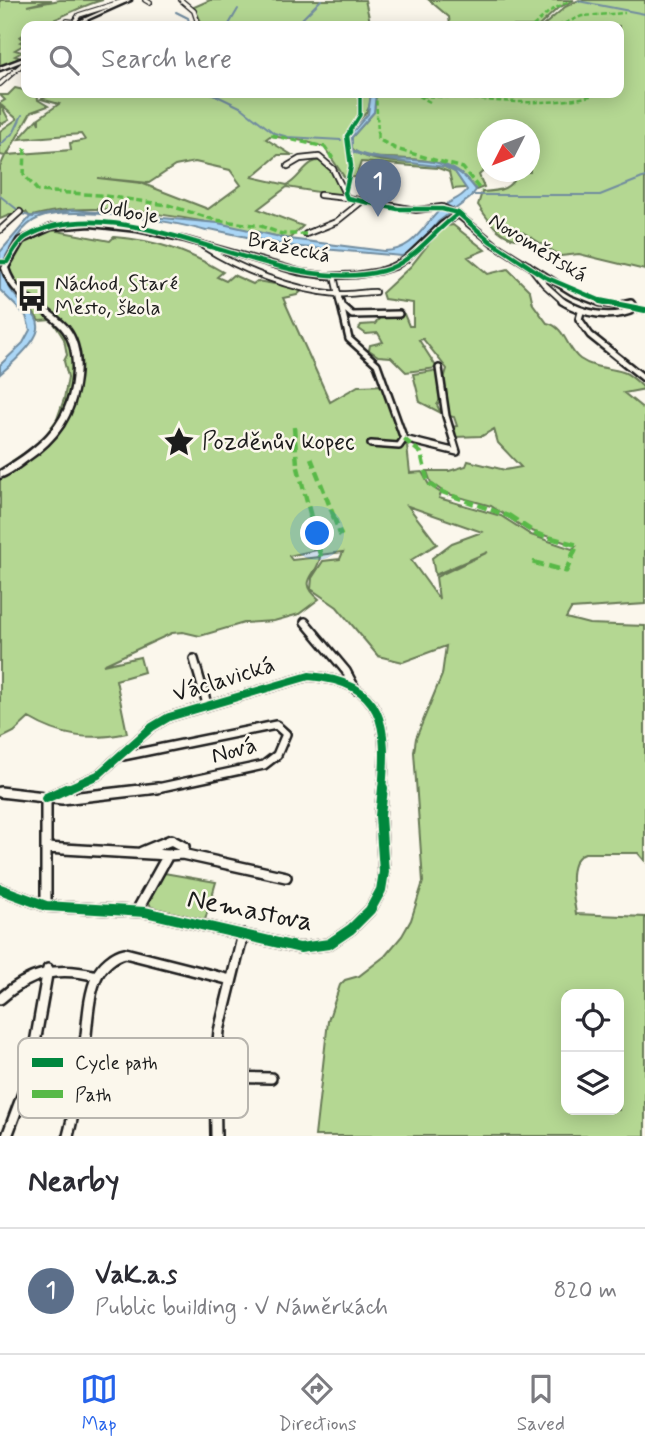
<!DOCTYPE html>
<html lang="en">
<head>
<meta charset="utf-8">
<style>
  :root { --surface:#fff; --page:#f2f2f3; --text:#2b2b33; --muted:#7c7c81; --line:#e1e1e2; --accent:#2563eb }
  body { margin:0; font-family:Mynerve,sans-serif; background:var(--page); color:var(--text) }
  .controls { position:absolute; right:21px; bottom:21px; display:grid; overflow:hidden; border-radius:14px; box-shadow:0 4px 18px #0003 }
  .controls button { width:63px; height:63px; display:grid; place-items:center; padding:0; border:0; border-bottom:2px solid var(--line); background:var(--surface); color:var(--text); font:35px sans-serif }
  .compass { position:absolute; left:477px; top:119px; width:63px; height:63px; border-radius:50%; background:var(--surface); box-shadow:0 4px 18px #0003; rotate:228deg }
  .you { position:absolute; left:318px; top:534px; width:24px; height:24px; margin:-18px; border:5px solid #fff; border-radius:50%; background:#1a73e8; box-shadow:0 0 0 10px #1a73e833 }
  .badge { display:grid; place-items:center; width:46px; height:46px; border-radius:50%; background:var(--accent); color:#fff; font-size:23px; font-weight:700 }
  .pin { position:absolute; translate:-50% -58px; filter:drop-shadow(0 2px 4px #0008) }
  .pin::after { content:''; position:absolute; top:37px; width:24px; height:21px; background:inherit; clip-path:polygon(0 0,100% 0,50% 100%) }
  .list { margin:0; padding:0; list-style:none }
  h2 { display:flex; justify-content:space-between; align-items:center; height:91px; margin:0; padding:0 28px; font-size:30px }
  h2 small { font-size:23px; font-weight:400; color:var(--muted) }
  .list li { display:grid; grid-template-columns:46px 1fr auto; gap:21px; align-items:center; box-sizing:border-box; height:126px; padding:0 28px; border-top:2px solid var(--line) }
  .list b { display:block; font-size:26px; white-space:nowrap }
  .list p { margin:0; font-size:23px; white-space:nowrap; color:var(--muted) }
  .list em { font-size:23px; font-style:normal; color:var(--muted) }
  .icon { flex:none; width:38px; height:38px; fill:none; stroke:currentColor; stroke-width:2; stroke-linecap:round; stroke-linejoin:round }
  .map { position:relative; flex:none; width:645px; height:1136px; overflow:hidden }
  .search { position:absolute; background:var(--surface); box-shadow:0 4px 18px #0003; left:21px; right:21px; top:21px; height:77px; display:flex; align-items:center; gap:18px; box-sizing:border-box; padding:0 24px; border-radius:14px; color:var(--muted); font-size:26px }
  .sheet { height:217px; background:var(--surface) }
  nav { display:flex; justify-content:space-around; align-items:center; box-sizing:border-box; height:98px; border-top:2px solid var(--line); background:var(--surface); font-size:19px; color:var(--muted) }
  nav a { display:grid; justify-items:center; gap:4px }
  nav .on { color:var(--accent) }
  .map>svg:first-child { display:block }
  .green { fill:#b4d792; stroke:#687a57; stroke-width:2; fill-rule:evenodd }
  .water { fill:#aad6f6; stroke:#718c9f; stroke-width:2 }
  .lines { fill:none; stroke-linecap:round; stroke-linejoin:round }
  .stream { stroke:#718c9f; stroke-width:2 }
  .street-far4-casing { stroke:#1c1c1c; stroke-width:6 }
  .street-far3-casing { stroke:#1c1c1c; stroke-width:8 }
  .street-far2-casing { stroke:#1c1c1c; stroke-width:10 }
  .street-far1-casing { stroke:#1c1c1c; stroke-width:12 }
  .street-casing { stroke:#1c1c1c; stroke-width:14 }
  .secondary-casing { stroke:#1c1c1c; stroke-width:5 }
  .street-far4 { stroke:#fbf7ec; stroke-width:3.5 }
  .street-far3 { stroke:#fbf7ec; stroke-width:4.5 }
  .street-far2 { stroke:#fbf7ec; stroke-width:5 }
  .street-far1 { stroke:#fbf7ec; stroke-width:7 }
  .street { stroke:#fbf7ec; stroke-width:9 }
  .secondary { fill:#fbf7ec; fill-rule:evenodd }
  .quiet-far3 { stroke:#58b947; stroke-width:2.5; stroke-dasharray:5 2.5; stroke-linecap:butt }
  .quiet-far2 { stroke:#58b947; stroke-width:3.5; stroke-dasharray:7 3.5; stroke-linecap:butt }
  .quiet-far1 { stroke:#58b947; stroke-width:4.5; stroke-dasharray:9 4.5; stroke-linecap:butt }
  .quiet { stroke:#58b947; stroke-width:5; stroke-dasharray:11 5; stroke-linecap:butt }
  .cycleway-far4-casing { stroke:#fbf7ec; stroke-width:6 }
  .cycleway-far3-casing { stroke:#fbf7ec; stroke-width:7 }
  .cycleway-far2-casing { stroke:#fbf7ec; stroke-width:10 }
  .cycleway-far1-casing { stroke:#fbf7ec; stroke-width:12 }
  .cycleway-casing { stroke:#fbf7ec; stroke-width:14 }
  .cycleway-far4 { stroke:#00873e; stroke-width:3.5 }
  .cycleway-far3 { stroke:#00873e; stroke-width:4.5 }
  .cycleway-far2 { stroke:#00873e; stroke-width:6 }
  .cycleway-far1 { stroke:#00873e; stroke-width:8 }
  .cycleway { stroke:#00873e; stroke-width:10 }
  .labels { text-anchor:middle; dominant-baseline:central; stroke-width:5; stroke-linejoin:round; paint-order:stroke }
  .far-street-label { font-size:21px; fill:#1c1c1c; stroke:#fbf7ec }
  .far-poi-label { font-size:21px; fill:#1c1c1c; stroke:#fbf7ec; text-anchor:start }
  .poi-label { font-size:24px; fill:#1c1c1c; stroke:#fbf7ec; text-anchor:start }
  .street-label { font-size:24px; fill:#1c1c1c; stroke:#fbf7ec }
  .near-street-label { font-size:28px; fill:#1c1c1c; stroke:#fbf7ec }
  .key { fill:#fbf7ec; stroke:#b8b5ae; stroke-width:2 }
  .key-label { font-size:19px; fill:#1c1c1c }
</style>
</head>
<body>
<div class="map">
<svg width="645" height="1136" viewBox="0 0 645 1136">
  <rect width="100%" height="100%" fill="#fbf7ec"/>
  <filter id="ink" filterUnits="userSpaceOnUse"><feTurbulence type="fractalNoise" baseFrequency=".0143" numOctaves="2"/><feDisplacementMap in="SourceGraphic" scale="14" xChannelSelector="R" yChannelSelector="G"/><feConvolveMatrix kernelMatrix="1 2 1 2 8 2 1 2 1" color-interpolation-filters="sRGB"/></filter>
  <g filter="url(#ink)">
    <path class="green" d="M0,0H52L27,6L60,0H103C76,6 53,26 26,26V33L20,37L24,39L20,42L25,44L15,50L22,52L15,56L21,58L0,65Z
      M210,0H365L371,26H203L194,7Z
      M429,0H574L558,8L539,26H450L449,17Z
      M579,0H645V270L579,254L561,256L524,233L526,239C502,242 490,223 478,205L482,192C502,191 510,189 519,172H530V130H488L487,168L479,175L484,187L476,190C442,140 370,171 352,148V137L374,112L376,93H619V26H543L565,7Z
      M15,88L37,93L38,100L48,106L31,112L7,155L71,150L70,143L85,140L81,134L19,139L37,119L39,124V118L59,104L41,99L56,93L84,96L80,93H371C370,117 363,112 353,129C350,133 349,141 347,147C372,167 414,160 445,167L455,172L466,188L453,189L449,172L438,168L361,162L356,177L345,178L324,147L304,141L270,136L266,139L292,155H278L252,177L287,185C302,178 307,155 327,162L343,193L342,196L287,187L258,209L303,226L289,239C219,224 98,195 30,217L26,212H17L0,219V167L5,156L0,155V131L17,119L1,105L9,120L0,125V103L5,100L0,95H8ZM195,162L230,170L241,185L208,209L141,183L98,178L149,183L175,166Z
      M453,225L485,250L468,257L488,274L508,269L530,291L533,304L547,323C565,326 567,350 580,359C595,369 607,367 623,372C630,374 639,383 645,389L624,393L645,410V604L571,609L566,618L589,624L645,626V861L638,853H585C564,861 574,897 576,914L645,917V1136H315L328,1021L340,985L345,980L359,976L385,956L402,936L411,920L423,882L414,752L416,738L442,675L446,646L403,662L378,656L337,607L311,589L312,578L323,561L340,559L343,552L320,555L317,550L289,556L292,560L320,557C318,576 296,580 319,599L299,614L274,621L244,623L200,636L183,632L172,633L103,665L140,657L144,672L116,680L127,733C91,741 61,737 29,718L14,732L0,739V474L12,466V461L40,443L57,419L64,399L68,377L64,361L67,355L64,339L52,320L39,321C18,288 0,282 16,239L58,228L57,231L110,241L114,237C156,240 187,251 223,272L217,277L226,281L233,275L253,284L257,281L304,289L297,295L283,298L330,402L358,386L386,385L403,442L407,446L410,473L422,472L429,485L441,493L439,498L501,516L531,535L572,549L576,546L526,529L491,506L445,493L431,483L427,471H449L466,466L468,461L505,470L521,467L498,443L494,429L482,436L455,437L452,427L457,426L454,417L449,416L444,379L447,369L423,339L419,340L437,368L406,372L391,357L378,356L369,350L370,345L383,342L378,333L366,334L359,329L361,325L375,324L382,315L404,314L409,326H413V303L384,299L382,293L411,266L442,227ZM408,506L482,532L452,543L432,558L435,575L488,552L436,577L439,599L411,560L437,544ZM566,994H619V1110H566Z
      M433,371L439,374L440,400L437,405L441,413L420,402L413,374Z
      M164,873L216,882L205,920L151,907L148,900Z"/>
    <path class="water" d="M371,93H376L374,112L352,137V150C395,171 444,143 476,190L470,198L438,222L419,248L402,256L289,246L210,229L206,231C172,221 71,205 39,218C21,225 10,248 2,264C9,324 81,305 0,374V365L23,343L30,330L26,316L0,290V252L30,217L73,210L218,223L289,239L384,251C415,251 424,223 444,206C452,200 460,199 467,190L455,172L445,167L371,158L349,151L348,137L368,114Z"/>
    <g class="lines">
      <path class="stream" d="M578,1L645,14
        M176,12L188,18L190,26
        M228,26L238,9
        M295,26L321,0
        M211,93L242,108L274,133L288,137L341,140
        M0,145L14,132L22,115
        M472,195H600L645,177
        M0,196L18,210
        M22,214L34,217"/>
      <defs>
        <path id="street-far4" d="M145,0L150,3
          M181,0L194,11L199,26
          M75,21L79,15L127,0
          M58,26L67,21L75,22
          M0,84L26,61"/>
        <path id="street-far3" d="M288,166L300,159L319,157L333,169L347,198L416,210L442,207L458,214
          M320,195L347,198
          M0,230L20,212
          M306,234L336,222L361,202
          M203,246C241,270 291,290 337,294C349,295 362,292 375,292
          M529,265L544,284L565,303
          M334,276L340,303"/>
        <path id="street-far2" d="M340,301L349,339L377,364L404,439L399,446L371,444
          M562,301C583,314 612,320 635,309L631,303L617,306
          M343,307L352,315L399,314
          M581,312L579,319L590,335L645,379
          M404,439L457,452L446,416L439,368"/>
        <path id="street-far1" d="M305,622L346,671L356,690
          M194,659L207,704
          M123,756L276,725L286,734L277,755L264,765L148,790
          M64,790L98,775L152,727L169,717L309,676C385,682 388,726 382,790"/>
        <path id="street" d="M0,792L62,799L158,788
          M46,798V906
          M46,798L68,788
          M46,848L168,855L182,854L184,847L171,840L142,852
          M182,854L286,877
          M0,889L46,906L145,912L300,948L329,944L351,929L370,910L381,890L384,872L380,816L383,788
          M137,911L168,855
          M0,999C30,972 58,966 97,976
          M215,1077L271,1078
          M7,1136L29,1077L48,969
          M68,1136C77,1103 81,1069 86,1035C88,1016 89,994 97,976C102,966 114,955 125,953L231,980
          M216,1136L215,1074L219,1031L243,934"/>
        <path id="secondary" d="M126,0H131L73,26H68Z
          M26,57V60L0,70V67Z
          M458,212L496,243L575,292L600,301L645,308V312L599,305L571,294L492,245L458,217L445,225L407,261L396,268L380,273L357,277L328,278L299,274L185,241L137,231L91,226L52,229L23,242L8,268C19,301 47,303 68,327C79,341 81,361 79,378C75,416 58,440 27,461C19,467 10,474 0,478V471C42,445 72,421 73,368C73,354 70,338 61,328C39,304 13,302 2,268L18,239L51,225L91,222L137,228L186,238L300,270L328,274L357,273L377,270L391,265L403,259L441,223Z"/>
      </defs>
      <use href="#street-far4" class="street-far4-casing"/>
      <use href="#street-far3" class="street-far3-casing"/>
      <use href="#street-far2" class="street-far2-casing"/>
      <use href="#street-far1" class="street-far1-casing"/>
      <use href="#street" class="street-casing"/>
      <use href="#secondary" class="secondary-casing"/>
      <use href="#street-far4" class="street-far4"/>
      <use href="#street-far3" class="street-far3"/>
      <use href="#street-far2" class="street-far2"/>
      <use href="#street-far1" class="street-far1"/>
      <use href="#street" class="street"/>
      <use href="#secondary" class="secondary"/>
      <path class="quiet-far3" d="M533,26L550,11L571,0
        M558,26L582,16L625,13
        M376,93L378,134
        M430,102L419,96C477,97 537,110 594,95"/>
      <path class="quiet-far2" d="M378,132V139L396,149L463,168L481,191
        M271,135L325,147L332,157L329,161
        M25,148L24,175L38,191L99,195L168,205L215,220L261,226L282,234H306"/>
      <path class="quiet-far1" d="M294,427L297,464L311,517
        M404,439L421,453L428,483L442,492L511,517
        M311,458L334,517"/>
      <path class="quiet" d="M310,515L322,561
        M333,515L341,536
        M508,515L536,534L577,545L566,571L532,562"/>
      <defs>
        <path id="cycleway-far4" d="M348,134L360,115V93"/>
        <path id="cycleway-far3" d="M350,132L347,136L351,166L345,193L347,198L398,209H442L458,213L490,241L545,277L606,303
          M0,262H7C12,254 17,242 26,237C126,181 274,300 382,271C413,263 432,232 458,214"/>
        <path id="cycleway-far2" d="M600,301L645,310"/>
        <path id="cycleway-far1" d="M64,790L98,775L152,727L169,717L309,676C385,682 388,726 382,790"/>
        <path id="cycleway" d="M46,798L68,788
          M0,889L46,906L145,912L300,948L329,944L351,929L370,910L381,890L384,872L380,816L383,788"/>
      </defs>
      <use href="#cycleway-far4" class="cycleway-far4-casing"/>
      <use href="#cycleway-far3" class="cycleway-far3-casing"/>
      <use href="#cycleway-far2" class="cycleway-far2-casing"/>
      <use href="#cycleway-far1" class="cycleway-far1-casing"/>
      <use href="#cycleway" class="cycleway-casing"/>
      <use href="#cycleway-far4" class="cycleway-far4"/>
      <use href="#cycleway-far3" class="cycleway-far3"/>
      <use href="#cycleway-far2" class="cycleway-far2"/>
      <use href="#cycleway-far1" class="cycleway-far1"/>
      <use href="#cycleway" class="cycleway"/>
    </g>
  </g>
  <defs>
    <symbol id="bus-bare" viewBox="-9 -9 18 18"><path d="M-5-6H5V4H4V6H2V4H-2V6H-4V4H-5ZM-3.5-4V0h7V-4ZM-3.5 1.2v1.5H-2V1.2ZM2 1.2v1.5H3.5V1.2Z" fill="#1c1c1c" stroke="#fbf7ec" stroke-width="2.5" paint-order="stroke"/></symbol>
    <symbol id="sight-bare" viewBox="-9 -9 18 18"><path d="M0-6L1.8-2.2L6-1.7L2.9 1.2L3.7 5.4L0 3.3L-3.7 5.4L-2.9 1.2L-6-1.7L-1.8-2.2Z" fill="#1c1c1c" stroke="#fbf7ec" stroke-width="2.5" paint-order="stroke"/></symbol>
  </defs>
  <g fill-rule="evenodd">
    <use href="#bus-bare" x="10" y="274" width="44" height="44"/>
    <use href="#sight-bare" x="157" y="420" width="44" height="44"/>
  </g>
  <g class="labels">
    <g class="far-street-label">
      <text transform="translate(129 212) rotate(10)">Odboje</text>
      <text transform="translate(289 248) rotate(12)">Bražecká</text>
      <text transform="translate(538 248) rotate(32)">Novoměstská</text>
    </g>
    <g class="far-poi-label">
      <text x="55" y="284">Náchod, Staré<tspan x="55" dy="24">Město, škola</tspan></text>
    </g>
    <g class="poi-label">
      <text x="202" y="442">Pozděnův kopec</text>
    </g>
    <g class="street-label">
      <text transform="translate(224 680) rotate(-17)">Václavická</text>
      <text transform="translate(234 751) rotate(-15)">Nová</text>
    </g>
    <g class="near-street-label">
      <text transform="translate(250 911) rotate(11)">Nemastova</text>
    </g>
  </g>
  <rect x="18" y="1038" width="230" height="80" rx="10" class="key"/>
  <rect x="32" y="1058" width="31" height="9" fill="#00873e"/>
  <rect x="32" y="1090" width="31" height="8" fill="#58b947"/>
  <g class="key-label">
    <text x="75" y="1069">Cycle path</text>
    <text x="75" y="1101">Path</text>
  </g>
</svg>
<div class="controls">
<button><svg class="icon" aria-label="locate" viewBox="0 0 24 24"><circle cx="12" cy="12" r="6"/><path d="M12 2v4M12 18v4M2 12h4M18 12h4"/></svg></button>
<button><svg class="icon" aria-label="layers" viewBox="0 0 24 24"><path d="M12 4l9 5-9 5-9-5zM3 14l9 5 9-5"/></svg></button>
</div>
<svg class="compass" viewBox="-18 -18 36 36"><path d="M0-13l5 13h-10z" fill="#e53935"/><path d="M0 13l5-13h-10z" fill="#7c7c81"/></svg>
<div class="you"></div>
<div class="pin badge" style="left:378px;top:217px;background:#5c6f8a">1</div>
<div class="search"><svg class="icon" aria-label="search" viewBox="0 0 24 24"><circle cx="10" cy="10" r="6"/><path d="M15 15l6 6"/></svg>Search here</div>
</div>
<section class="sheet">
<h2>Nearby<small></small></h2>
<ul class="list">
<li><span class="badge" style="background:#5c6f8a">1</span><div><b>VaK.a.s</b><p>Public building · V Náměrkách</p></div><em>820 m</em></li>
</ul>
</section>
<nav>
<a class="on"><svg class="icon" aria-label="map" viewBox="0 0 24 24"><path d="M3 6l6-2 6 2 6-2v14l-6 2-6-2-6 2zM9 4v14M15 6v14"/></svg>Map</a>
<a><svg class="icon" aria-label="directions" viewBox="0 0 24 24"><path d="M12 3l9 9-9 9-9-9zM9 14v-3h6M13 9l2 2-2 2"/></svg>Directions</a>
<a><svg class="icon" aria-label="saved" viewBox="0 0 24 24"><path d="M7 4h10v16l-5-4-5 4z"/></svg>Saved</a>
</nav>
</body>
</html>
